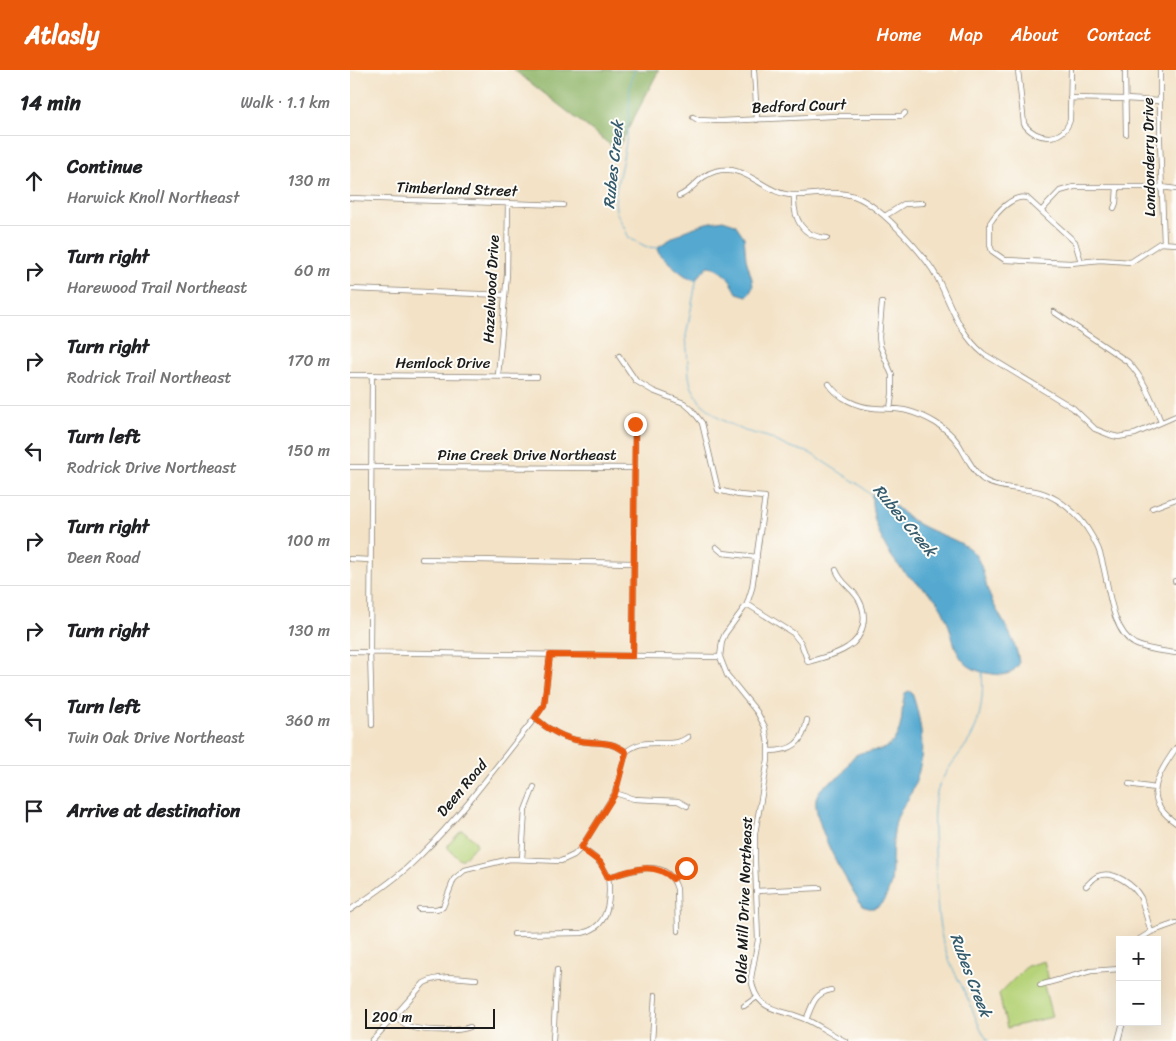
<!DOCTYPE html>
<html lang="en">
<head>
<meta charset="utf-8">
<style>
  :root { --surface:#fff; --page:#f2f2f2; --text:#202124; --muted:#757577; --line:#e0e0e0; --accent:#ea580c }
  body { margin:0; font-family:Sriracha,sans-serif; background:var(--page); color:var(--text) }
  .controls { position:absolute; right:15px; bottom:15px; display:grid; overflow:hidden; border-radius:0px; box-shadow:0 5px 20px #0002 }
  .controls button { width:45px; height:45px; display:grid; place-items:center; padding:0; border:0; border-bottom:1px solid var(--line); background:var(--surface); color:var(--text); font:25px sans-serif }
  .scale { position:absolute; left:15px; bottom:12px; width:130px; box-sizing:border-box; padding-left:5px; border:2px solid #1c1c1c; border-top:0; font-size:14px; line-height:18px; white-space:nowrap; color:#1c1c1c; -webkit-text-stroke:4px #fdfcf7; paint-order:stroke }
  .stop { position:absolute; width:15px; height:15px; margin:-11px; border:4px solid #ea580c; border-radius:50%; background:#fff }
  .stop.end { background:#ea580c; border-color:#fff; box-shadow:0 1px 5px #0008 }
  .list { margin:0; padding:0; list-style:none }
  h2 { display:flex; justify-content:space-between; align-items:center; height:65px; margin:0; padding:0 20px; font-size:21px }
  h2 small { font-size:16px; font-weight:400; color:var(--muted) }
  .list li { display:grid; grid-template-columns:32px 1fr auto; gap:15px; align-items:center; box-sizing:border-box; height:90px; padding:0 20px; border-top:1px solid var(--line) }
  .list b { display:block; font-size:19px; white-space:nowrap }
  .list p { margin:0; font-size:16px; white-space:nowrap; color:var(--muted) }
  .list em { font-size:16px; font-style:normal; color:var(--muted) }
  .icon { flex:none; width:28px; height:28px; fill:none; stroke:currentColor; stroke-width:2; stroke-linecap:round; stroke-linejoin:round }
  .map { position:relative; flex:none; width:826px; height:971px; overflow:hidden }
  header { display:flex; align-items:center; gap:30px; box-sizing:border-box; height:70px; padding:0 25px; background:var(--accent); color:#fff }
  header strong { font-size:24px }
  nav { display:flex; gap:28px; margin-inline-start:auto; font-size:18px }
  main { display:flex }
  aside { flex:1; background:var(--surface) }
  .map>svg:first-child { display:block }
  .green { fill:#b6d379; stroke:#69784a }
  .forest { fill:#90b569; stroke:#566842 }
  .water { fill:#54a9d0; stroke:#386276 }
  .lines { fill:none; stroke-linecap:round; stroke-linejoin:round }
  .stream { stroke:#54a9d0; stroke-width:1 }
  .minor-casing { stroke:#887f71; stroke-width:6 }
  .minor { stroke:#fff; stroke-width:4.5 }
  .route { stroke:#ea580c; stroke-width:6 }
  .labels { text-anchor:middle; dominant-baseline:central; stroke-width:4; stroke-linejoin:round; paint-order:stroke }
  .street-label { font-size:15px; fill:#1c1c1c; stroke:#fdfcf7 }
  .water-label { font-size:16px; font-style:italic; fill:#355b6d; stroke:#fdfcf7 }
</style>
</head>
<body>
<header>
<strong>Atlasly</strong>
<nav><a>Home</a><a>Map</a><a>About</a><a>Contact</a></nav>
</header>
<main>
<aside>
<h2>14 min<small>Walk · 1.1 km</small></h2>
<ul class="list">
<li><svg class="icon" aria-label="ahead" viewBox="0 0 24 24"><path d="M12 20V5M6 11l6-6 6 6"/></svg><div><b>Continue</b><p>Harwick Knoll Northeast</p></div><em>130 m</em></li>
<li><svg class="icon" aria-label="right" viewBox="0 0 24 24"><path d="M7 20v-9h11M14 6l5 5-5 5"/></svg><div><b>Turn right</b><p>Harewood Trail Northeast</p></div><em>60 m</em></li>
<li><svg class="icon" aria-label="right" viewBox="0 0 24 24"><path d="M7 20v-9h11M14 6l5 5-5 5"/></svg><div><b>Turn right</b><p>Rodrick Trail Northeast</p></div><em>170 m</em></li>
<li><svg class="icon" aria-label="left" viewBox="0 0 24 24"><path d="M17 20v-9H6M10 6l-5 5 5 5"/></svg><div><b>Turn left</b><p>Rodrick Drive Northeast</p></div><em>150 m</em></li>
<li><svg class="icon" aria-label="right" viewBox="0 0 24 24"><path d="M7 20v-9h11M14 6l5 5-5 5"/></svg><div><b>Turn right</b><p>Deen Road</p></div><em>100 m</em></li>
<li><svg class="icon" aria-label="right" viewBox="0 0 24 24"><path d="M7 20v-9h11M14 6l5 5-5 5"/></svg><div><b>Turn right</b></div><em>130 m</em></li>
<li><svg class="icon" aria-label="left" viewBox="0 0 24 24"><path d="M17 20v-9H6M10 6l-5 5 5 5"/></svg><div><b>Turn left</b><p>Twin Oak Drive Northeast</p></div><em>360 m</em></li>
<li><svg class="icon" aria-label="arrive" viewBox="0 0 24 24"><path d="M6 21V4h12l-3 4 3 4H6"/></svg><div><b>Arrive at destination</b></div></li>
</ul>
</aside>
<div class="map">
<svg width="826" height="971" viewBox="0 0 826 971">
  <rect width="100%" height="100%" fill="#fdfcf7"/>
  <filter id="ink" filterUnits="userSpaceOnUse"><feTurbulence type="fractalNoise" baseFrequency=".02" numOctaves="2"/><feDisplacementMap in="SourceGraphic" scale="10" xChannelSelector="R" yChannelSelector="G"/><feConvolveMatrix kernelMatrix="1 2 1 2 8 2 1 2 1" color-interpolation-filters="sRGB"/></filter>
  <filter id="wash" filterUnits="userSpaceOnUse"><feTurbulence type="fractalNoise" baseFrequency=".0096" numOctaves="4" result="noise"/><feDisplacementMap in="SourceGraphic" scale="20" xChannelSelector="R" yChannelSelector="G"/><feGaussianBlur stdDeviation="1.12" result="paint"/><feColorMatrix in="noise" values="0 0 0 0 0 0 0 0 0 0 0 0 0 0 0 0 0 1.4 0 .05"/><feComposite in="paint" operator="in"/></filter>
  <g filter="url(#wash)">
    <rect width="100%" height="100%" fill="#f3e2c6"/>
    <path class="green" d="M111,761H114L126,772V775L113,789L110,790L98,778V775Z
      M694,891L699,911L693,912L702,947L657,958L649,924L677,896Z"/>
    <path class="forest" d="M164,0H309L267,80Z"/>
    <path class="water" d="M373,150L385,154L394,167L396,189L402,209L403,217L399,224L397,226L387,223C381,211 372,197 358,196L345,210C334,208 316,190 308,182L309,176L334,161L356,153Z
      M522,424C538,426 549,441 562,450C579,462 600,466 617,477C632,487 633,505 638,521C647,546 667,567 669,594C662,604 656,606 643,604C596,599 609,564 589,534C582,523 571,517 561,508C538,489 520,453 522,424Z
      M559,621L562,623C573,655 577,689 562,721C558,731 549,741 546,751C541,771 543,793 541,813C536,828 531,844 512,836C495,807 477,780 468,747C467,742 465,735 466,729C469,715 481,713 490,706C497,700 499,689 506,685C518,678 534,685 544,670C555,654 550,640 555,623Z"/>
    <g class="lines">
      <path class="stream" d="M285,0C277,17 281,24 279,41C278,55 277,70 274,83C271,102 263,121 266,140C267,146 276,160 279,168L297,177L309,178
        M347,207L336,266L339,306L341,316L350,332L370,349L395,361L418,367L434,375L460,383L511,416L522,426
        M632,602C634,625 631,652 618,672C608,687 596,699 589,716C581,736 584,760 585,780C587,814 585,850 596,882C601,898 610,911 617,927C624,942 628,957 638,971"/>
    </g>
  </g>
  <g filter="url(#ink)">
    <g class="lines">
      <defs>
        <path id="minor" d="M404,0L407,50
          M668,0L674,54C686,71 713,73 720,50L721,0
          M775,0L776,64
          M810,0V72L814,173
          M720,28L775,29L810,31
          M343,47L348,50L371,51L484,46H552L555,43
          M444,125C443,149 452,167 477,168
          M329,126C344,120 348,106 366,101C397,93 415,125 443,125C462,126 481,120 500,125C526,130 574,184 587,207C601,235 609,264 634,284L723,338L745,359L760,365L768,367L785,364L826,346
          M0,128L213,135
          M764,138L766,133L767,117
          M691,141L710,121L724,117H812L826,119
          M535,146L554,134L573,133
          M731,192L725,172L677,128C663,124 647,142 640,153V175L642,181L655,190L721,193L750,190L781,192L810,173L826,174
          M0,219L155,225
          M532,233L529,267L530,276L542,305V324L540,339
          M704,242L778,292C795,310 802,330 811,352
          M269,286L286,311L303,321L334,333L342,340L352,353L368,420L389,425L415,427L402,518L397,534L375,564L372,571L370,587L377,605L407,642L415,657L418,674V690L405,763V791L408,870L401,908C406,944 431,938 457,950C470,956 482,965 495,971
          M0,305L187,307
          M22,305L20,580L22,655
          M148,306L157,204L158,133
          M479,314C488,328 507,337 524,338C535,339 546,338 558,341C576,346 597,357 608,373C614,382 624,404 634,410C643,416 667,419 678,420C695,421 712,432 724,443C734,452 742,465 748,478C759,504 758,559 785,574C797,580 813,581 826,583
          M0,397L285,398
          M802,438L826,429
          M366,477L373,483L407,487
          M0,489L20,490
          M72,489L284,493
          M825,511H826
          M397,534L443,563L451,573L458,592C471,588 487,585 498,577C514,567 518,546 509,530C502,517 492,515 486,500
          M0,582L370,587
          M283,586L285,354
          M185,648C197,659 215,669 231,671C249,674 260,670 276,682
          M826,678C807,706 791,729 826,753
          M419,681C442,681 453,674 457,650
          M779,714L805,718
          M265,723L284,729L328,731L337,736
          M172,789L175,740L184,717
          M258,807C283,801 317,785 327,819L328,861
          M323,809L336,798
          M736,816C740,813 743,808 748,806C764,800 784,815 791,828L801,862
          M406,821L470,818
          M69,839H86L93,837L104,809L115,800L160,789L211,791L224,785L231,778L265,723L276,682C296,664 320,681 338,667
          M0,840C20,826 41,813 59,796C105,754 142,701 181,653L194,635L200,585
          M164,864L232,863C253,859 259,841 259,821C259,813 259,806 254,799C249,789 240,784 231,778
          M788,870L801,862L826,853
          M690,915L741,901L770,899
          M394,936L407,927
          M44,945C49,950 54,955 61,957C73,961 109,962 120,957
          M456,950C462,936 464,923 481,920
          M22,971L74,913C90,904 109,908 126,909
          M203,971L207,900
          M302,971L305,925
          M768,971L773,952"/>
      </defs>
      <use href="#minor" class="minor-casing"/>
      <use href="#minor" class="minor"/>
    </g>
  </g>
  <g class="lines" filter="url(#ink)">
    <path class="route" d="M285,354L283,586L200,585L194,635L185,648C197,659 215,669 231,671C249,674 260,670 276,682L265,724L231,778L250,792L258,807C282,801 303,790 323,809L336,798"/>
  </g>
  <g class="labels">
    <g class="street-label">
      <text transform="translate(449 36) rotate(-2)">Bedford Court</text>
      <text transform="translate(799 87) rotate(-91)">Londonderry Drive</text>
      <text transform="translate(107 119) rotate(2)">Timberland Street</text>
      <text transform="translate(141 219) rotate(-87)">Hazelwood Drive</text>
      <text x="93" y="293">Hemlock Drive</text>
      <text x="177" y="385">Pine Creek Drive Northeast</text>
      <text transform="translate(112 718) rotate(-50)">Deen Road</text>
      <text transform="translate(394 830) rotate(-88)">Olde Mill Drive Northeast</text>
    </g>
    <g class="water-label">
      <text transform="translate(263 95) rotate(-84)">Rubes Creek</text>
      <text transform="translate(555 450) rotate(50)">Rubes Creek</text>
      <text transform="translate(621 905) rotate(69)">Rubes Creek</text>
    </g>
  </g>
</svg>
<div class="controls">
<button>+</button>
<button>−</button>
</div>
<div class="scale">200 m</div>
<div class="stop" style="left:336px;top:798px"></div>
<div class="stop end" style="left:285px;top:354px"></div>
</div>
</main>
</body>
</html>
